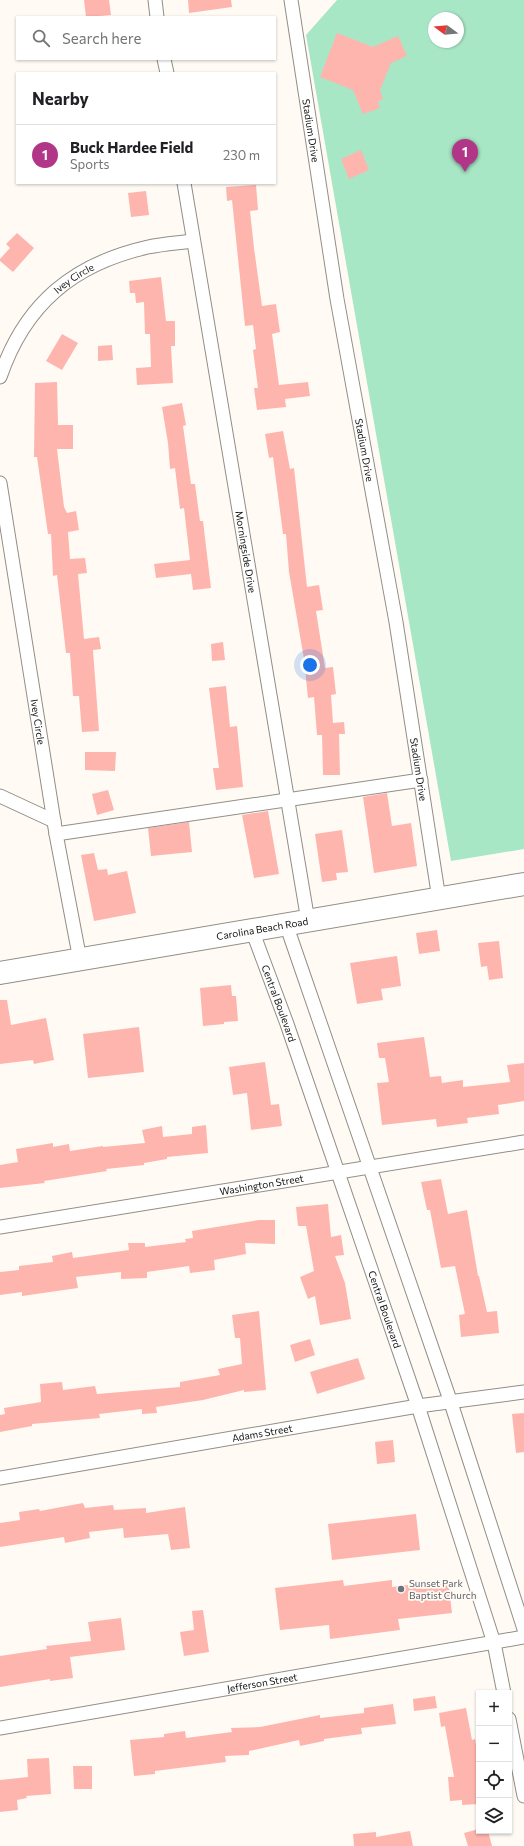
<!DOCTYPE html>
<html lang="en">
<head>
<meta charset="utf-8">
<style>
  :root { --surface:#fff; --page:#f6f6f6; --text:#202124; --muted:#757577; --line:#e0e0e0; --accent:#b13688 }
  body { margin:0; font-family:Commissioner,sans-serif; background:var(--page); color:var(--text) }
  .controls { position:absolute; right:12px; bottom:12px; display:grid; overflow:hidden; border-radius:0px; box-shadow:0 1px 3px #0004 }
  .controls button { width:36px; height:36px; display:grid; place-items:center; padding:0; border:0; border-bottom:1px solid var(--line); background:var(--surface); color:var(--text); font:20px sans-serif }
  .compass { position:absolute; left:428px; top:12px; width:36px; height:36px; border-radius:50%; background:var(--surface); box-shadow:0 1px 3px #0004; rotate:286deg }
  .you { position:absolute; left:310px; top:665px; width:14px; height:14px; margin:-10px; border:3px solid #fff; border-radius:50%; background:#1a73e8; box-shadow:0 0 0 6px #1a73e833 }
  .badge { display:grid; place-items:center; width:26px; height:26px; border-radius:50%; background:var(--accent); color:#fff; font-size:13px; font-weight:700 }
  .pin { position:absolute; translate:-50% -33px; filter:drop-shadow(0 1px 2px #0008) }
  .pin::after { content:''; position:absolute; top:21px; width:14px; height:12px; background:inherit; clip-path:polygon(0 0,100% 0,50% 100%) }
  .list { margin:0; padding:0; list-style:none }
  h2 { display:flex; justify-content:space-between; align-items:center; height:52px; margin:0; padding:0 16px; font-size:17px }
  h2 small { font-size:13px; font-weight:400; color:var(--muted) }
  .list li { display:grid; grid-template-columns:26px 1fr auto; gap:12px; align-items:center; box-sizing:border-box; height:60px; padding:0 16px; border-top:1px solid var(--line) }
  .list b { display:block; font-size:15px; white-space:nowrap }
  .list p { margin:0; font-size:13px; white-space:nowrap; color:var(--muted) }
  .list em { font-size:13px; font-style:normal; color:var(--muted) }
  .icon { flex:none; width:22px; height:22px; fill:none; stroke:currentColor; stroke-width:2; stroke-linecap:round; stroke-linejoin:round }
  .map { position:relative; flex:none; width:524px; height:1846px; overflow:hidden }
  .search { position:absolute; background:var(--surface); box-shadow:0 1px 3px #0004; left:16px; top:16px; width:260px; height:44px; display:flex; align-items:center; gap:10px; box-sizing:border-box; padding:0 14px; border-radius:0px; color:var(--muted); font-size:15px }
  .panel { position:absolute; background:var(--surface); box-shadow:0 1px 3px #0004; left:16px; top:72px; width:260px; height:112px; border-radius:0px }
  .map>svg:first-child { display:block }
  .green { fill:#a8e7c5; fill-rule:evenodd }
  .building { fill:#feb5ae }
  .lines { fill:none; stroke-linecap:round; stroke-linejoin:round }
  .street-casing { stroke:#928e87; stroke-width:15 }
  .highway-casing { stroke:#928e87; stroke-width:24 }
  .street { stroke:#fff; stroke-width:13 }
  .highway { stroke:#fff; stroke-width:22 }
  .worship-dot { fill:#6b7280; stroke:#fffbf4; stroke-width:1.5 }
  .labels { text-anchor:middle; dominant-baseline:central; stroke-width:3.5; stroke-linejoin:round; paint-order:stroke }
  .street-label { font-size:10px; fill:#151411; stroke:#fffbf4 }
  .worship-label { font-size:10px; fill:#5b616d; stroke:#fffbf4; text-anchor:start }
</style>
</head>
<body>
<div class="map">
<svg width="524" height="1846" viewBox="0 0 524 1846">
  <rect width="100%" height="100%" fill="#fffbf4"/>
  <path class="green" d="M337,0H524V849L451,861L306,35ZM434,18H458V42H434Z"/>
  <path class="building" d="M84,0H109L111,15L86,17Z
    M188,0H231L232,7L189,13Z
    M337,33L373,47L398,36L407,56L391,63L380,90L383,99L378,101L380,108L363,114L353,90L320,77Z
    M361,150L369,170L349,179L341,159Z
    M256,185L258,210L250,211L254,248L262,306L276,304L280,332L272,334L279,385L308,382L310,396L285,399L286,407L257,410L254,388H258L253,350L256,349L253,325L245,326L232,200L227,201L226,187Z
    M146,191L149,215L131,217L128,193Z
    M17,233L34,248L13,272L0,261V259L10,248L6,244Z
    M161,277L166,321H175V346H171L173,383L137,385L136,368L151,367L150,334H145L144,302L136,303L135,293H130L129,281Z
    M62,334L78,343L62,370L46,361Z
    M112,345L113,360L98,361V346Z
    M57,382L58,425H73V449H57L64,507L67,513L76,511L79,530L68,532L70,559L85,558L87,573L78,574L84,639L99,637L101,649L93,650L99,731L82,732L79,696H73L70,653H66L57,575L53,576L51,534H48L37,457H34L35,383Z
    M182,403L186,425L183,426L191,484H195L200,521H203L211,588L193,590L191,574L156,578L154,564L190,560L184,508L180,509L175,468L170,469L168,443L162,407Z
    M283,431L290,469L294,468L307,587L319,585L323,610L316,611L325,668L333,667L336,694L331,695L333,723L344,722L345,734H339L340,775H323L322,735H317L314,697L308,698L304,659L289,572L286,534H283L273,457L269,458L265,434Z
    M223,642L225,660L212,661L211,644Z
    M226,686L230,727L237,726L243,787L216,790L213,768H219L209,688Z
    M85,752H116L115,771L85,770Z
    M108,790L114,810L97,815L92,794Z
    M387,793L392,826L411,823L417,866L374,873L363,797Z
    M268,811L279,874L254,878L242,815Z
    M189,822L192,852L151,856L148,828Z
    M342,830L348,872L336,873L337,880L322,882L315,834Z
    M94,853L98,870L107,869L108,875L127,871L136,913L94,921L81,855Z
    M437,930L440,951L419,954L416,933Z
    M499,941L503,978L489,980L487,966L481,967L478,943Z
    M397,956L401,986L381,989L383,1000L357,1004L350,963Z
    M231,985L232,996H236L238,1021L224,1022V1024L203,1026L200,988Z
    M0,1000H7L11,1025L46,1018L54,1060L34,1064L33,1060L0,1064Z
    M139,1027L144,1072L88,1078L83,1034Z
    M424,1037L430,1077L441,1076L442,1083L463,1080V1087L510,1082L507,1065L524,1063V1101L498,1105L499,1114L467,1118L468,1123L437,1127L436,1119L382,1125L377,1083L389,1082L385,1058H379L377,1043Z
    M265,1062L271,1105L279,1104L282,1126L251,1130L247,1093L233,1095L229,1067Z
    M206,1125L208,1153L167,1157V1159L144,1163V1165L106,1169L107,1171L44,1181L45,1183L0,1188V1165L18,1162L16,1149L53,1143V1147L69,1144L70,1151L103,1146V1147L145,1143L142,1130L162,1126L163,1137L192,1134V1127Z
    M441,1179L448,1214L467,1210L478,1276H479L487,1312L497,1311L499,1333L461,1337L459,1315L465,1314L455,1266L441,1268L430,1210H427L421,1182Z
    M328,1204L331,1237L341,1235L344,1255L335,1256L345,1283L351,1319L320,1325L315,1296L308,1299L300,1277L314,1271L306,1226H298L296,1207Z
    M259,1220H275V1244L245,1243L246,1254L214,1260L215,1270L190,1273L189,1266L147,1272V1278L121,1279V1272L76,1277L78,1288L22,1296V1292L0,1295V1272L19,1270V1266L53,1262L52,1256L72,1252L73,1258L129,1250L128,1243H145V1247L186,1242L185,1239L193,1238L192,1231Z
    M259,1311L266,1390L244,1392V1390L203,1400L156,1407L157,1413L142,1414V1409L99,1414L100,1418L32,1424V1426L0,1432V1415L5,1414L4,1408L41,1402L40,1384L62,1382L63,1390L95,1386L97,1394L180,1387V1382L220,1375L218,1369L242,1364L240,1338H235L232,1315Z
    M310,1339L315,1355L295,1362L290,1345Z
    M358,1358L365,1379L317,1394L310,1372Z
    M524,1413V1452L516,1453L512,1414Z
    M393,1440L395,1462L377,1464L375,1442Z
    M83,1503L85,1508L113,1505L114,1510L146,1508V1513L185,1507L190,1548L171,1550L168,1534L124,1538L123,1528L89,1532L90,1538L65,1543L64,1537L0,1547V1523L20,1520L19,1512L39,1509L40,1511Z
    M416,1514L420,1550L332,1560L328,1524Z
    M343,1580L344,1586L392,1580V1587L448,1580L452,1613L398,1619L400,1630L330,1639L329,1625L280,1630L275,1588Z
    M203,1610L209,1652L184,1656L180,1632L194,1630L192,1611Z
    M121,1618L125,1650L70,1657L73,1678L50,1681V1679L0,1687V1656L47,1649L46,1646L91,1641L88,1622Z
    M435,1696L437,1708L414,1711L413,1699Z
    M393,1704L396,1724L361,1728L362,1734L324,1739V1741L300,1746L299,1740L249,1751V1755L225,1756L226,1762L155,1771V1774L134,1776L130,1740L164,1737V1734L185,1731L186,1738L232,1732L231,1728L260,1727L320,1715V1718L364,1713V1708Z
    M466,1708L472,1740L475,1739L479,1762V1804L462,1805V1800L450,1801L448,1777H454L445,1726L441,1727L439,1713Z
    M49,1758L51,1794L26,1796L27,1798L17,1800L18,1810L0,1812V1780L28,1777L27,1759Z
    M73,1766H92V1789H74Z
    M479,1829V1831H488L492,1846H468L464,1833Z
    M410,1831L413,1846H354L353,1834L376,1832V1837Z"/>
  <g class="lines">
    <defs>
      <g id="street">
        <path d="M155,0L157,17"/>
        <path id="s1" d="M291,0L337,299L396,622L439,899"/>
        <path d="M164,59L167,73"/>
        <path id="s2" d="M184,183L308,921"/>
        <path id="s3" d="M0,377C25,304 73,264 148,247C163,244 178,243 193,241"/>
        <path id="s4" d="M0,483L56,834L80,960"/>
        <path d="M0,796L54,821"/>
        <path d="M56,834L421,780"/>
        <path d="M286,924L451,1403L524,1629"/>
        <path id="s5" d="M252,930L287,1024L418,1406L494,1643L504,1693"/>
        <path id="s6" d="M0,1227L524,1142"/>
        <path id="s7" d="M0,1478L418,1406L524,1392"/>
        <path d="M509,1719L524,1796"/>
        <path id="s8" d="M0,1728L524,1637"/>
      </g>
      <g id="highway">
        <path id="s9" d="M0,973L524,884"/>
      </g>
    </defs>
    <use href="#street" class="street-casing"/>
    <use href="#highway" class="highway-casing"/>
    <use href="#street" class="street"/>
    <use href="#highway" class="highway"/>
  </g>
  <circle class="worship-dot" cx="401" cy="1589" r="4"/>
  <g class="labels">
    <g class="street-label">
      <text stroke="none"><textPath href="#s1" startOffset="132">Stadium Drive</textPath></text>
      <text stroke="none"><textPath href="#s3" startOffset="126">Ivey Circle</textPath></text>
      <text stroke="none"><textPath href="#s1" startOffset="456">Stadium Drive</textPath></text>
      <text stroke="none"><textPath href="#s2" startOffset="374">Morningside Drive</textPath></text>
      <text stroke="none"><textPath href="#s4" startOffset="242">Ivey Circle</textPath></text>
      <text stroke="none"><textPath href="#s1" startOffset="780">Stadium Drive</textPath></text>
      <text stroke="none"><textPath href="#s9" startOffset="266">Carolina Beach Road</textPath></text>
      <text stroke="none"><textPath href="#s5" startOffset="78">Central Boulevard</textPath></text>
      <text stroke="none"><textPath href="#s6" startOffset="265">Washington Street</textPath></text>
      <text stroke="none"><textPath href="#s5" startOffset="402">Central Boulevard</textPath></text>
      <text stroke="none"><textPath href="#s7" startOffset="266">Adams Street</textPath></text>
      <text stroke="none"><textPath href="#s8" startOffset="266">Jefferson Street</textPath></text>
    </g>
    <g class="worship-label">
      <text x="409" y="1583">Sunset Park<tspan x="409" dy="12">Baptist Church</tspan></text>
    </g>
  </g>
</svg>
<div class="controls">
<button>+</button>
<button>−</button>
<button><svg class="icon" aria-label="locate" viewBox="0 0 24 24"><circle cx="12" cy="12" r="6"/><path d="M12 2v4M12 18v4M2 12h4M18 12h4"/></svg></button>
<button><svg class="icon" aria-label="layers" viewBox="0 0 24 24"><path d="M12 4l9 5-9 5-9-5zM3 14l9 5 9-5"/></svg></button>
</div>
<svg class="compass" viewBox="-18 -18 36 36"><path d="M0-13l5 13h-10z" fill="#e53935"/><path d="M0 13l5-13h-10z" fill="#757577"/></svg>
<div class="you"></div>
<div class="pin badge" style="left:465px;top:172px">1</div>
<div class="search"><svg class="icon" aria-label="search" viewBox="0 0 24 24"><circle cx="10" cy="10" r="6"/><path d="M15 15l6 6"/></svg>Search here</div>
<section class="panel">
<h2>Nearby<small></small></h2>
<ul class="list">
<li><span class="badge">1</span><div><b>Buck Hardee Field</b><p>Sports</p></div><em>230 m</em></li>
</ul>
</section>
</div>
</body>
</html>
